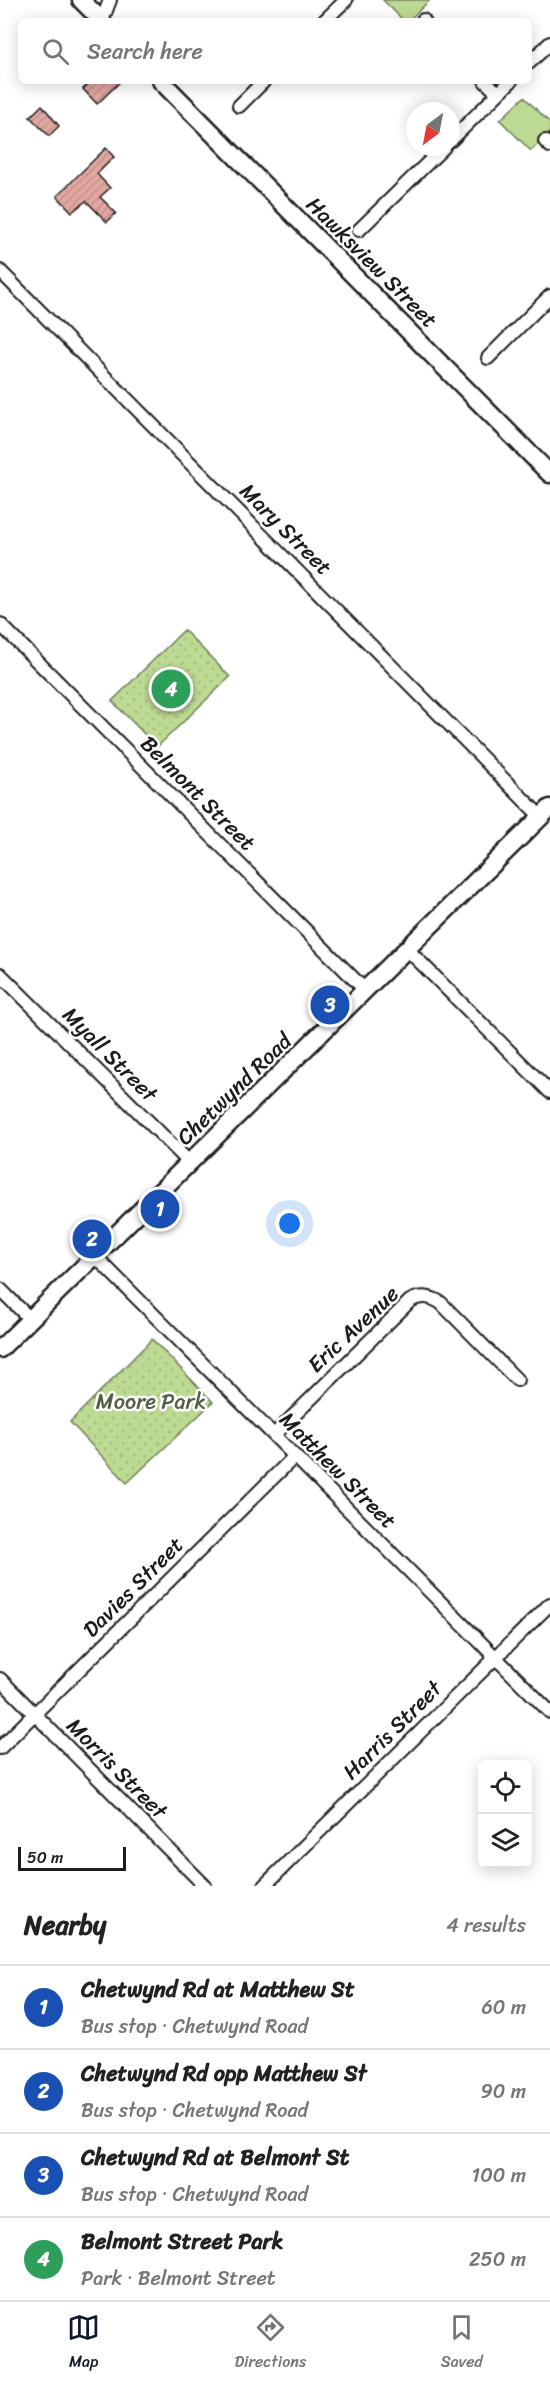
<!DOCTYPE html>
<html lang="en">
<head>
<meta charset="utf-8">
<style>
  :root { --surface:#fff; --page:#f6f6f6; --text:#222; --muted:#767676; --line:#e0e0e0; --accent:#111827 }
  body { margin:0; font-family:Sriracha,sans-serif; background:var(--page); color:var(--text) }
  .controls { position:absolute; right:18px; bottom:18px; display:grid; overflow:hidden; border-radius:9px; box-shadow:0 3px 15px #0003 }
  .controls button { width:54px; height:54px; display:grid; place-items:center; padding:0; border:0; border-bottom:2px solid var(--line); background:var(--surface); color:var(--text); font:30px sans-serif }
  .compass { position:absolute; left:406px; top:102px; width:54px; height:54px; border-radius:50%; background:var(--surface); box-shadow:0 3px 15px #0003; rotate:212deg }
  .scale { position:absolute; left:18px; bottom:15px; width:108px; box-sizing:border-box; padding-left:6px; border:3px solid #1c1c1c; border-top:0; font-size:16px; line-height:21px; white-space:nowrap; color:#1c1c1c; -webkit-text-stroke:4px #fff; paint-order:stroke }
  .you { position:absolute; left:290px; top:1224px; width:21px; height:21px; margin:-15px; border:4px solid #fff; border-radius:50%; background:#1a73e8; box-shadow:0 0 0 9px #1a73e833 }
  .badge { display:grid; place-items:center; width:39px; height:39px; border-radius:50%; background:var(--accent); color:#fff; font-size:20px; font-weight:700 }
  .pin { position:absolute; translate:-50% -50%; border:3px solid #fff; box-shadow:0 2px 6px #0006 }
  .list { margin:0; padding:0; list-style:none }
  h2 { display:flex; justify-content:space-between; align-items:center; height:78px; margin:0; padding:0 24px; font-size:26px }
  h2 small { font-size:20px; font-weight:400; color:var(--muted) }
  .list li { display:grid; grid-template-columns:39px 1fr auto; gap:18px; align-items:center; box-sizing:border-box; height:84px; padding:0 24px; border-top:2px solid var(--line) }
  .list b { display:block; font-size:22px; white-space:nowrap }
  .list p { margin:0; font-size:20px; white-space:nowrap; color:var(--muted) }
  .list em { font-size:20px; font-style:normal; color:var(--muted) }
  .icon { flex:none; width:33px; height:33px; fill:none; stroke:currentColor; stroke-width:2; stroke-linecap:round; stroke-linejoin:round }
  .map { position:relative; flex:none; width:550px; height:1886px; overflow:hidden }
  .search { position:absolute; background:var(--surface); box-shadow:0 3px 15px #0003; left:18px; right:18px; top:18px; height:66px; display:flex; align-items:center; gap:15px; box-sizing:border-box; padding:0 21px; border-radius:9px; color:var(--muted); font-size:22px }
  .sheet { height:414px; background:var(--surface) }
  nav { display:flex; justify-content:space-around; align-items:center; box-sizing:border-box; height:84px; border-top:2px solid var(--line); background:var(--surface); font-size:16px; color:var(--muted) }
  nav a { display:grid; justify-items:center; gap:3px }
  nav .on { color:var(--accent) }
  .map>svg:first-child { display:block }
  .grass { fill:#bdda92; stroke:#6c7b57; stroke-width:1.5 }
  .park { fill:url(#park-dots); stroke:#6c7b57; stroke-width:1.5 }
  .building { fill:url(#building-hatch); stroke:#1c1c1c; stroke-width:1.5 }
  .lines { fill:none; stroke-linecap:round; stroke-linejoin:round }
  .street-casing { stroke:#1c1c1c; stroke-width:16 }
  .secondary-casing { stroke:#1c1c1c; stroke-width:21 }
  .street { stroke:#fff; stroke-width:12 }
  .secondary { stroke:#fff; stroke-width:16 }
  .labels { text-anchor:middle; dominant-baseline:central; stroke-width:5; stroke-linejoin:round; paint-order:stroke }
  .street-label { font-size:22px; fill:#1c1c1c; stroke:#fff }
  .park-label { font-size:22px; fill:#545e45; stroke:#fff }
</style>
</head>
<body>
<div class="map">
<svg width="550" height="1886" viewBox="0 0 550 1886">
  <defs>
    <pattern id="park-dots" width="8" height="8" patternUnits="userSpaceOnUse" patternTransform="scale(1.5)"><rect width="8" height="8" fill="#bdda92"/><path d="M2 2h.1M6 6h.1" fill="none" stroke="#a2ba7d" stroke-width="1.8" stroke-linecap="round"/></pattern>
    <pattern id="building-hatch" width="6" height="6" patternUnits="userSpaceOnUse" patternTransform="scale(1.5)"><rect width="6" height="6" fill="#e2a7a1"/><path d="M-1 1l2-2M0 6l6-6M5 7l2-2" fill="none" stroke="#c18f8a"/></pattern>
  </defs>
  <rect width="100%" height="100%" fill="#fff"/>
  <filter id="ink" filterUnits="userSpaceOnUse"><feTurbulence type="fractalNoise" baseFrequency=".0167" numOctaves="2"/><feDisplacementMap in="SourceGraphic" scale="12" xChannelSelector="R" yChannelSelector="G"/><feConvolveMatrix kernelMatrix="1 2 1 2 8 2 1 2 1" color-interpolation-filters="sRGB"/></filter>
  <g filter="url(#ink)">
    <path class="grass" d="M383,0H430L408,21H404Z
      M524,97L550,123V132L531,151L500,120Z"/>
    <path class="park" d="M184,630L230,677L157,747L112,701Z
      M152,1339L213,1402L127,1483L70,1422Z"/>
    <path class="building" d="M92,81H121L97,104L83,89Z
      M42,105L59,126L49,136L30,117Z
      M106,148L114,157L97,174L110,188L100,197L116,213L107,222L86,201L72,212L57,196Z"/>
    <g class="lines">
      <defs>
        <path id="street" d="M423,20L424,21
          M102,21L110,0
          M324,21L346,0
          M529,63L550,43
          M485,81L498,93
          M239,106L264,81
          M451,140L511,81
          M545,141L550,146
          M359,230L444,147
          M0,271L541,817
          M488,358L550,296
          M0,624L366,991
          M407,949L550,1092
          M0,974L190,1163
          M96,1257L550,1712
          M0,1289L30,1319
          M274,1435L410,1301C421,1295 430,1296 441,1303L517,1380
          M0,1679L205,1886
          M0,1748L295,1456
          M264,1886L550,1604"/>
        <path id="secondary" d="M81,0L102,21
          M161,81L550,474
          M0,1349L550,808"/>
      </defs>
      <use href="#street" class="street-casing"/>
      <use href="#secondary" class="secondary-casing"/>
      <use href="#street" class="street"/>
      <use href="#secondary" class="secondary"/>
    </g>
  </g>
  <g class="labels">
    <g class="street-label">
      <text transform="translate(372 262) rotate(45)">Hawksview Street</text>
      <text transform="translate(286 529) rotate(45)">Mary Street</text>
      <text transform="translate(198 793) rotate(45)">Belmont Street</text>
      <text transform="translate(110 1054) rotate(45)">Myall Street</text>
      <text transform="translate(234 1089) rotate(-44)">Chetwynd Road</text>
      <text transform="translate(353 1329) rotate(-43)">Eric Avenue</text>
      <text transform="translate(338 1470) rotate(45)">Matthew Street</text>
      <text transform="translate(133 1587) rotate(-45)">Davies Street</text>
      <text transform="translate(392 1730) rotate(-45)">Harris Street</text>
      <text transform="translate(117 1768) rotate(45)">Morris Street</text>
    </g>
    <g class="park-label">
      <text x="151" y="1401">Moore Park</text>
    </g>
  </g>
</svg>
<div class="controls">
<button><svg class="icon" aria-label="locate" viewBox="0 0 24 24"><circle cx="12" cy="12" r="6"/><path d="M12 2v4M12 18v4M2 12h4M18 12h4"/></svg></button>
<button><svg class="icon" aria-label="layers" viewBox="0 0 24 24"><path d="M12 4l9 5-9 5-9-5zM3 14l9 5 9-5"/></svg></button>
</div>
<svg class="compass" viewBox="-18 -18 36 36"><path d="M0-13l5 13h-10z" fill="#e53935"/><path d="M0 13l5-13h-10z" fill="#767676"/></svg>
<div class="scale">50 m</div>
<div class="you"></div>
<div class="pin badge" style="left:160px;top:1209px;background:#1a4fb4">1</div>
<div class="pin badge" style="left:92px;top:1239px;background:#1a4fb4">2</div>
<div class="pin badge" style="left:330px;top:1005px;background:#1a4fb4">3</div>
<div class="pin badge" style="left:171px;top:689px;background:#2e9e5b">4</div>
<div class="search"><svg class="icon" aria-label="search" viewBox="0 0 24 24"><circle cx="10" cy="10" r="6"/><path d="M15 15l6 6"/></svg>Search here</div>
</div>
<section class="sheet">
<h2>Nearby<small>4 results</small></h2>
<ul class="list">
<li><span class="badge" style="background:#1a4fb4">1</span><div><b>Chetwynd Rd at Matthew St</b><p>Bus stop · Chetwynd Road</p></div><em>60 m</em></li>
<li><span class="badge" style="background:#1a4fb4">2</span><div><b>Chetwynd Rd opp Matthew St</b><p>Bus stop · Chetwynd Road</p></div><em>90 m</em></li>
<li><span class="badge" style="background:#1a4fb4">3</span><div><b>Chetwynd Rd at Belmont St</b><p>Bus stop · Chetwynd Road</p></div><em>100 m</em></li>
<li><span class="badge" style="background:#2e9e5b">4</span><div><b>Belmont Street Park</b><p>Park · Belmont Street</p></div><em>250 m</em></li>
</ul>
</section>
<nav>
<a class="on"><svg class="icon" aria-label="map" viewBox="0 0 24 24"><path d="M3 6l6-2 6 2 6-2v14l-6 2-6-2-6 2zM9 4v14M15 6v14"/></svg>Map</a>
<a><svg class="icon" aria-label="directions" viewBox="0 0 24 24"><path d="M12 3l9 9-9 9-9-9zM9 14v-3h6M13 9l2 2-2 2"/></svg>Directions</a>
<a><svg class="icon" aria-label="saved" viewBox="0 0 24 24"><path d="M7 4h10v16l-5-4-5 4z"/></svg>Saved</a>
</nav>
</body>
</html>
